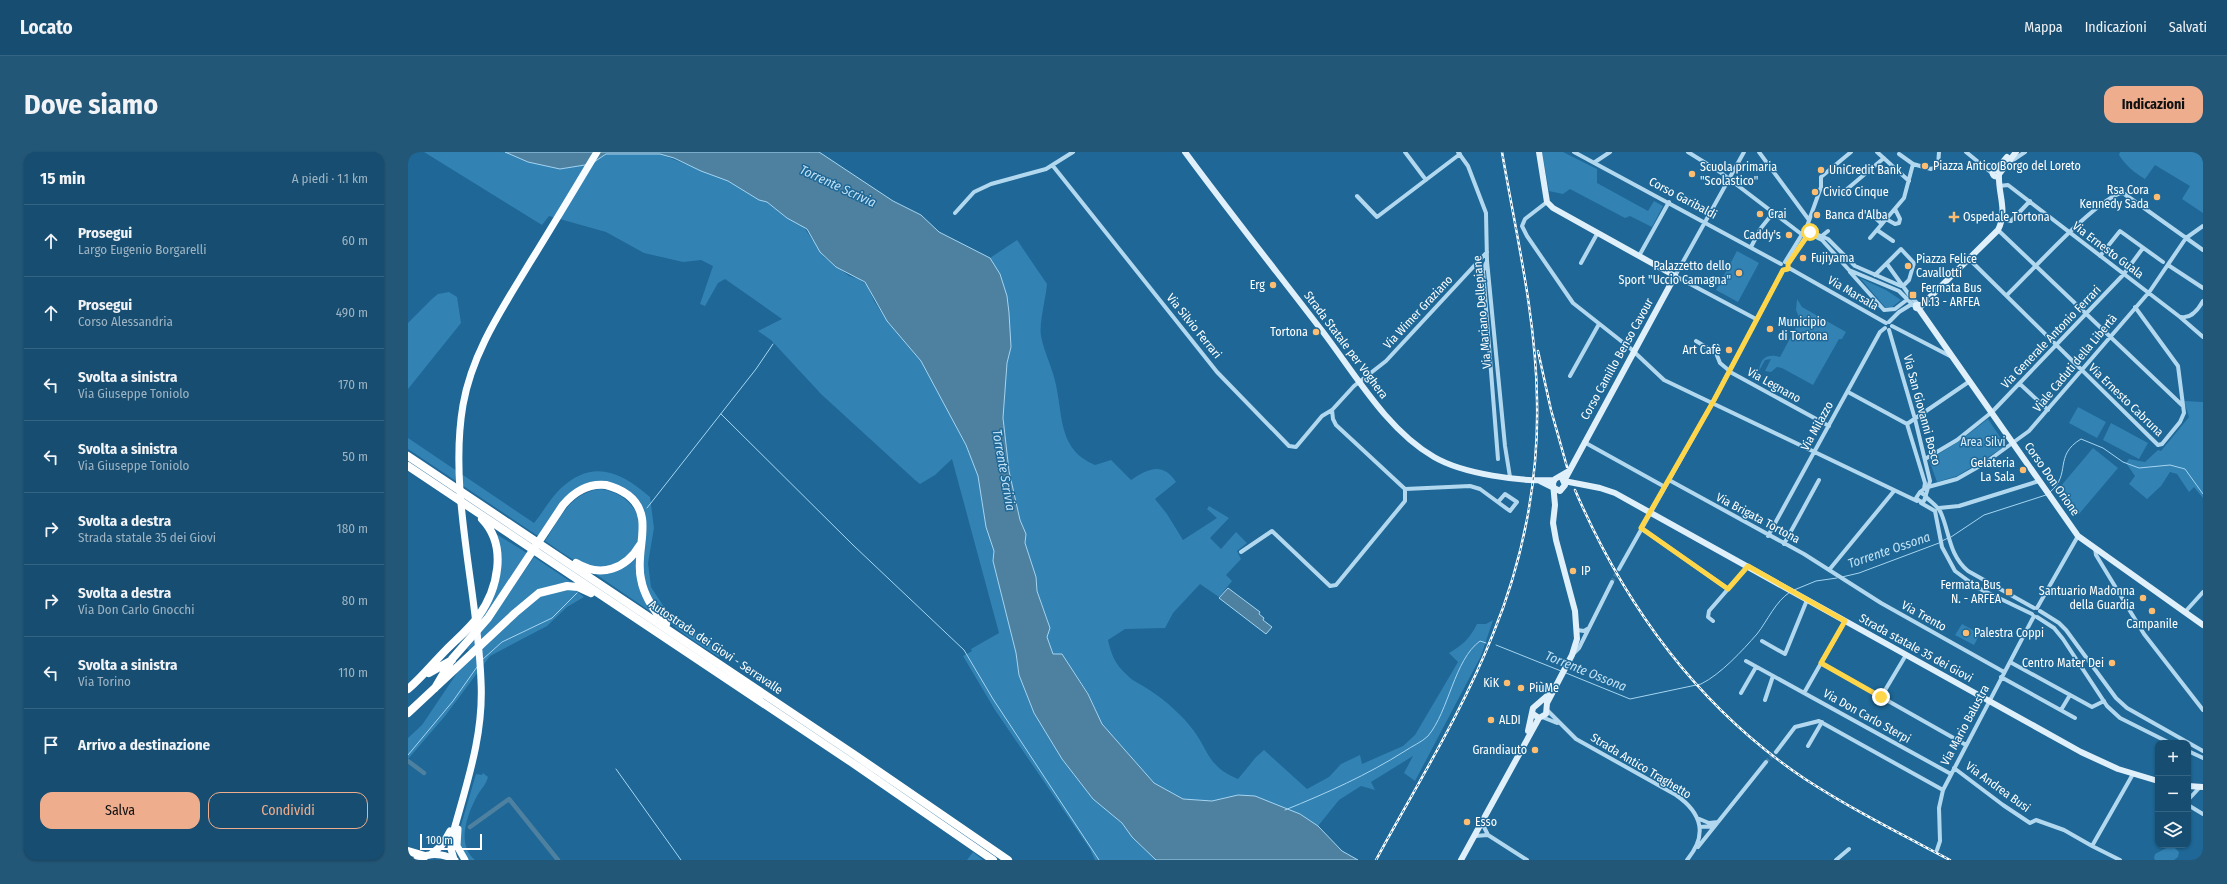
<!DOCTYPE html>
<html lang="it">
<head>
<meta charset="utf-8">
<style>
  :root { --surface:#164d70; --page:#235778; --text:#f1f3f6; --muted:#9eb4c3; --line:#356483; --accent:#eead8d }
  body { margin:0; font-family:"Fira Sans Condensed",sans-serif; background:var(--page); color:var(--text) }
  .controls { position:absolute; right:12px; bottom:12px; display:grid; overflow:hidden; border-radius:8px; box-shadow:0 1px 3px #0004 }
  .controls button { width:36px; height:36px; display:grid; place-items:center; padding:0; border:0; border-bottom:1px solid var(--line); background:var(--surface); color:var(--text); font:20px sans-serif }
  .scale { position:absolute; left:12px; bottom:10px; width:62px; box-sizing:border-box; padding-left:4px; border:2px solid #fff; border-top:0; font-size:11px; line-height:14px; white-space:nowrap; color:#fff; -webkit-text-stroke:3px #1e6796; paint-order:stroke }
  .stop { position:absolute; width:12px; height:12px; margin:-9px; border:3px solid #ffd54a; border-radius:50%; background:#fff }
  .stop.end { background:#ffd54a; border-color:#fff; box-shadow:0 1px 4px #0008 }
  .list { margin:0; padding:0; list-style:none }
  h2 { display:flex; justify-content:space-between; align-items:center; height:52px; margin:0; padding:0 16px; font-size:17px }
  h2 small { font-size:13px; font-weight:400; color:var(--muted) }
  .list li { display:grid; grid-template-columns:26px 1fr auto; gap:12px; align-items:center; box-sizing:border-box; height:72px; padding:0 16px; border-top:1px solid var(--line) }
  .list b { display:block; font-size:15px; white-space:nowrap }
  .list p { margin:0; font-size:13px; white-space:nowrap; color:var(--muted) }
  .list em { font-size:13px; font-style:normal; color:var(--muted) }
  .actions { display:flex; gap:8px; padding:12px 16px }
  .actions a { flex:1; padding:9px 0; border:1px solid var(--accent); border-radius:12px; text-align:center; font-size:14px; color:var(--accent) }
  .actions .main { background:var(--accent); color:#111 }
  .icon { flex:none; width:22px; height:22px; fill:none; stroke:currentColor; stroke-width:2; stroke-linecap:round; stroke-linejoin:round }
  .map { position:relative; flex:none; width:1795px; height:708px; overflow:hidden; border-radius:12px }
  header { display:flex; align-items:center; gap:24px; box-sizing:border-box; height:56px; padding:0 20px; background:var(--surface); border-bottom:1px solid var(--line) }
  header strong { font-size:19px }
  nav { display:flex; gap:22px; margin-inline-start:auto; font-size:14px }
  .intro { display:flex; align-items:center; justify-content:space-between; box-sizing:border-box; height:96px; padding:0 24px }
  h1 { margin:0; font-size:28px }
  .button { padding:10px 18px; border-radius:12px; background:var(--accent); color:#111; font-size:14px; font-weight:700 }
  main { display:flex; gap:24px; padding:0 24px }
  aside { flex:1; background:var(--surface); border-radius:12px; box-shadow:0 1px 3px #0004 }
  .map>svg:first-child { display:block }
  .green { fill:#3282b4 }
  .water { fill:#4e80a0; stroke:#a5d5f1 }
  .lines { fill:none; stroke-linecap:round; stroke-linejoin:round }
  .stream { stroke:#a5d5f1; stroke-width:1 }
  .canal { stroke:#4e80a0; stroke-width:4.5 }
  .street-tunnel { stroke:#407ea6; stroke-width:4; stroke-dasharray:4 2; stroke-linecap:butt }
  .street { stroke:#b2d8ef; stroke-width:4 }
  .secondary { stroke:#dff0fb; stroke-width:6 }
  .primary { stroke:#fafdff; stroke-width:7 }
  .highway { stroke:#fff; stroke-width:8 }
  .rail-casing { stroke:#fff; stroke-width:2.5 }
  .rail { stroke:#1e6796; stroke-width:1; stroke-dasharray:3; stroke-linecap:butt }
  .route { stroke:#ffd54a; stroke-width:5 }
  .poi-dot { fill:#febd71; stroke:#1e6796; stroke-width:1.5 }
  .labels { text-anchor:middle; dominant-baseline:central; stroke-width:3; stroke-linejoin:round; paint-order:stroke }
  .poi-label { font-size:12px; fill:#fff; stroke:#1e6796; text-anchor:start }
  .street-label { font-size:12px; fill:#fff; stroke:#1e6796 }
  .park-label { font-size:12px; fill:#d8eefb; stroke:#1e6796 }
  .water-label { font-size:13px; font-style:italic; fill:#c1e2f6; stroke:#1e6796 }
</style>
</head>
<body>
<header>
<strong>Locato</strong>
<nav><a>Mappa</a><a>Indicazioni</a><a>Salvati</a></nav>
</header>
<div class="intro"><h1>Dove siamo</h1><a class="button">Indicazioni</a></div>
<main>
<aside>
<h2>15 min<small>A piedi · 1.1 km</small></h2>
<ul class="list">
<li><svg class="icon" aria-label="ahead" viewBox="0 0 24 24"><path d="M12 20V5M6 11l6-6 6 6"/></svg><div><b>Prosegui</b><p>Largo Eugenio Borgarelli</p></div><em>60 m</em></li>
<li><svg class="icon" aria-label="ahead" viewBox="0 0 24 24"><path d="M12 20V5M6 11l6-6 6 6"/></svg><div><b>Prosegui</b><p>Corso Alessandria</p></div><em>490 m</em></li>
<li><svg class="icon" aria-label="left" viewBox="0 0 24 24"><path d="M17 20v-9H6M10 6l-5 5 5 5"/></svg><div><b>Svolta a sinistra</b><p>Via Giuseppe Toniolo</p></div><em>170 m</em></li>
<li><svg class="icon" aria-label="left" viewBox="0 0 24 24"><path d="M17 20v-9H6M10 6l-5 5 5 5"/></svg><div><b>Svolta a sinistra</b><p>Via Giuseppe Toniolo</p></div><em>50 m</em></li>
<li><svg class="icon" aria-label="right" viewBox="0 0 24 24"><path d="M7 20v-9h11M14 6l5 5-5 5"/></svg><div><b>Svolta a destra</b><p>Strada statale 35 dei Giovi</p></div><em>180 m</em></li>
<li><svg class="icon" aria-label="right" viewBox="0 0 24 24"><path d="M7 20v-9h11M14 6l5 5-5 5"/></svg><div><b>Svolta a destra</b><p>Via Don Carlo Gnocchi</p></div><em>80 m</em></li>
<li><svg class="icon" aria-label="left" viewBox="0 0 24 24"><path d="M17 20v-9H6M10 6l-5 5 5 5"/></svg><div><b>Svolta a sinistra</b><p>Via Torino</p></div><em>110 m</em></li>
<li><svg class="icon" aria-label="arrive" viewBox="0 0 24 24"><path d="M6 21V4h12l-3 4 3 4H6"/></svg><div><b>Arrivo a destinazione</b></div></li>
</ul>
<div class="actions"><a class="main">Salva</a><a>Condividi</a></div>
</aside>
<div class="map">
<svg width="1795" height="708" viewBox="0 0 1795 708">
  <rect width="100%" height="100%" fill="#1e6796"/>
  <path class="green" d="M16,0H97L120,10L152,17L183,12L198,2H252L320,29L351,48L359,50L379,66L395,74L416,105L441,124L451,127L459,133L466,149L479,169L513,209L558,293L570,324L578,375L586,399L585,409L608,501L611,523L626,561L654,607L685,647L714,671L724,685L748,708H687L682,697L587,558L555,504L564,499L563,497L591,481L544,307L527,323L512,332L507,328L413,242L363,188L350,179L374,167L317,127L310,131L297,154L292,152L305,114L293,108L275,110L236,101L198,80L141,64L134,73Z
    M1134,0H1155L1189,17V31L1240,59L1246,49L1255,54L1244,75L1222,64L1217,66L1162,37L1155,42L1141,39Z
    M1712,0H1795V61L1774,47L1782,34L1747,13L1737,27C1727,21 1718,14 1711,3Z
    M1271,39L1285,47L1281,54L1267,46Z
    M609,88L639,132C638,146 631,170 633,184C636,200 645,217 648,233C655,266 651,298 687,313L703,308L723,328C739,317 755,309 768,330L747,347L759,362L775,388L809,366L799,357L801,354L821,366L802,386L813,397L828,380L839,391L829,399L833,407L818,423L824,429L811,445L792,432L765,461L757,476L717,477L700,488C703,502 707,512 718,522C725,530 735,533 743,539C758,549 775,564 786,579C802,602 801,615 830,627L848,605L856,598L899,637L921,625L933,612L952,603L954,612L995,594L1007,583L1050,510L1041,501C1055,493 1062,486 1069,472H1078L1085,468L1073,504L1007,629L996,621L1005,604L963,630L967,638L953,634L931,648L910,674L892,662L830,643L804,649L774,647L746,631L694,572L680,541L654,502H645L638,485L640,469L629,439L628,425L617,391L618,382L612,368L601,319L595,266L599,211L603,195L599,144L592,122L582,106Z
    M1329,99L1351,111L1330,150L1308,138Z
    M1452,126L1478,138L1493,148L1484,155H1477Z
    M41,140L49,145L53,171L0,237V171L25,146L30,142Z
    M1389,147L1394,155L1438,180L1434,187H1431L1405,233L1374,216L1369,215L1363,220L1357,219L1363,207L1357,208L1351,219C1352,206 1359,201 1372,205L1392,168L1388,158Z
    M1776,249L1795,250V346L1786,335L1781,340L1769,322L1762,320L1753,334L1739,347L1721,332L1727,324L1718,311L1721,307L1737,310L1750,298L1753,299L1781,265Z
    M1670,255L1698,270L1689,286L1661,271Z
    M1580,267L1598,294L1549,324L1529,330L1521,308L1550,290Z
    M1703,271L1740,291L1731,307L1695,288Z
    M0,286L126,371C135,360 142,347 152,337C185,306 213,320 242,345L246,376L240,411L243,435L260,461L315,501L311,505C284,487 252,470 238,440C235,433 235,423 235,416C237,376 249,366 215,336L172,335L156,347L130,384L0,297Z
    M1685,296L1710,316L1671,362L1647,341Z
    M192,337C239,343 248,400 203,413C200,414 195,416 192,416C171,415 154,400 137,389C152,366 162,341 192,337Z
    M88,382L119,401L78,464L51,492L49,489L72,465L93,404Z
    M229,402L243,460L186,421Z
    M126,405L166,432H149L131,439L62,499L59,497L81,470Z
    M147,437L167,438L176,445L159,455L139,474L82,504L37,564L0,607V586L14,573L51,518L130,445Z
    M1554,472L1572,482L1566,493L1547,483Z
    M75,621L80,625C78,633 73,637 69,644C59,663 48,692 67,708H61L53,700L51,680L68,622L74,623Z
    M1764,693L1771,700L1770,705L1766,708H1747L1746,706L1747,702Z
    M565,700L575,708H559Z"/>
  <path class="water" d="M97,0H411L485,49L513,63L531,80L582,106L592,122L599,144L601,161L603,195L599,211L595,266L601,319L612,368L618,382L617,391L628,425L629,439L642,476L639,485L645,502H654L680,542L694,572L746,631L775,647L804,649L830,643L847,644L892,662L910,674L934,699L950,708H748L724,685L714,671L685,647L654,607L626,561L611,523L608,501L585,409L586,399L578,375L570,324L558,293L513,209L479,169L457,130L428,115L412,100L399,77L379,66L359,50L351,48L320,29L293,19L266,6L252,2H198L183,12L152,17L120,10Z
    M820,436L852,460L851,462L856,466L855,468L864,475L858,482L811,446Z"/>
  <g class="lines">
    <path class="stream" d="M313,262L445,393L556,498L585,547L691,708
      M1642,340C1664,322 1645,304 1673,287L1695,296L1715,310L1731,316L1762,313L1777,317L1795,342
      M239,356L348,217L365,192
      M1543,385L1576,363L1638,343
      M1534,389L1540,386
      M1434,425L1451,421L1531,391
      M1386,438L1408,429L1429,426
      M1088,493L1153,519
      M74,508L94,490L144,466L169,441
      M1158,521L1222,547L1293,532C1313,522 1334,499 1349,482C1360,468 1367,450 1382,440
      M0,603L45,549L69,515
      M208,617L273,708
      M877,658C919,641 959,623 997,599C1004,594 1014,590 1020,584C1041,559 1046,508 1072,489L1078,491"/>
    <path class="canal" d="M0,609L16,621
      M62,675L101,647L150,708"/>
    <path class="street-tunnel" d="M1204,430L1211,417
      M1358,610L1368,600"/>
    <path class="street" d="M997,0L1018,28
      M1050,0L1060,14L1078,61L1079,109L1097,294L1102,325
      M1166,0L1373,112
      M1280,0L1312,20L1392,81
      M1336,0L1267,124L1348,167
      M1351,0L1401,68
      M1469,0L1501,29
      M1558,0L1585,22
      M1491,2L1505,12L1523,17L1530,14L1531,0
      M1187,10L1202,0
      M1602,10L1617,0
      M645,14L809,220L881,294L888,295L914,264L924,258
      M1591,34L1600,33L1772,165L1795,185
      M1432,43L1476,6
      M949,44L969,65L1052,2
      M1139,50L1117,67L1114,74L1119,84L1165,151L1222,196L1256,228L1509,349
      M547,61L566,40L583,32L638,17L665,0
      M1465,64L1474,72
      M1478,67L1487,72L1491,71L1492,67L1487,57
      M1595,67L1603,69L1622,49
      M1398,77L1413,35V25L1443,0
      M1469,78L1485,89
      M1590,78L1775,254
      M1401,79L1420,87L1447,114L1493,134
      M1402,82L1414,88L1441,118L1491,139L1507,155
      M1415,83L1420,79
      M1462,86L1496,46L1505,12
      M1343,95L1353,76L1365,61
      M1231,104L1261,50
      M1692,104L1712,79L1755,110
      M1561,107L1750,293L1754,292L1772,270L1776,261L1770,214L1727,155
      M1377,110L1393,84
      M1078,111L1075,119L1090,307
      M1173,111L1189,82
      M1380,112L1397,86L1402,82
      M1479,112L1502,144L1510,152
      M1760,113L1795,136
      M1381,116L1478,171
      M1442,120L1476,158L1487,157L1500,147
      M1467,123L1493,97L1506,111L1501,128L1495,134
      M1599,143C1619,124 1693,42 1715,41L1795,98
      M1773,165C1783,167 1790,158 1795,149
      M1481,170L1491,160L1504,152
      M1484,174L1542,204
      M1481,178L1507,267L1522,329L1516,349L1513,350L1508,346L1512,340L1518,344
      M1288,189L1308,201L1312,211L1324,221L1421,274
      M1162,224L1191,172
      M1612,232L1640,258
      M1440,240L1499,272L1562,229
      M1499,272L1517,331L1516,337L1512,340
      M1176,290L1257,335
      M1517,307L1549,288L1584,260L1715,123L1735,96
      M1261,328L1396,402L1473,451L1596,520
      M1520,335L1549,327L1577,311L1621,279L1742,139L1778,86L1795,74
      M997,337L1062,334L1072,337L1102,359L1109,350L1097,342L1090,350
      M1518,345C1523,350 1531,355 1533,361C1542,382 1541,403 1560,419L1626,456
      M1513,351L1527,359L1534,395L1547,419L1570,436L1624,462
      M1531,356L1551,354L1631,329
      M1233,376L1320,437
      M1360,384L1472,180L1477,176
      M1376,392L1411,328
      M1687,396L1688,403L1736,482L1795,558
      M833,400L864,379L922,434L928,433L997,349V337L928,273L925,267L924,258L946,234L978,209L1079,100
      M1211,417L1305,250L1375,118
      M1421,418L1486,339
      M1629,456L1670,384
      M1632,459L1651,471L1658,478L1708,546L1719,556L1795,599
      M1777,460L1795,440
      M1629,465L1646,476L1655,487L1699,554L1712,566L1762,591
      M1305,469L1300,465L1301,459L1340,414
      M1169,478L1176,479L1181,476
      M1354,489L1377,502L1399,448
      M1166,501L1171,496L1204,430
      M1338,509L1543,622
      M1602,510L1684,555L1696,549
      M1413,511L1558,593
      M1593,525L1667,566
      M1333,541L1348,515
      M1396,541L1437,469
      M1473,545L1498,503
      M1357,548L1365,524
      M1139,558L1168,587L1268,643C1294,661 1300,683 1279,708
      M1653,558L1662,543
      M1134,565L1149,571
      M1400,594L1414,570
      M1780,599L1795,606
      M1368,600L1387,575L1411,569L1535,638
      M1546,616L1595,653L1622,671L1628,668L1656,678L1684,694
      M1780,648L1792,635
      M1780,653L1795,662
      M1289,666L1301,671L1310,670
      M1074,671L1080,683L1119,708
      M1292,675L1306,674
      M1067,684L1080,683
      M1290,695L1358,610
      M1529,698L1532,689L1531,656L1535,638L1626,464
      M1428,708L1441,697
      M1712,708L1684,694L1725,622"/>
    <path class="secondary" d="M777,0C822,61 869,120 915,180C947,222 979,278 1026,305C1055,322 1113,330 1146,328
      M1131,0L1139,50L1145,56L1267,124L1156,329
      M1584.5 21a3.5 3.5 0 1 1 7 0a3.5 3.5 0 1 1-7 0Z
      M1588,18L1599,5
      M1592,21L1608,0
      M1512,155L1590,78C1600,58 1590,43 1591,23
      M1511,157L1508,156V153H1512L1511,157L1670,384L1795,473
      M1132,329L1152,339L1157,333L1154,326
      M1156,329L1192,336L1207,341L1673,600L1710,617L1750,629
      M1125,562L1131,566L1138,562L1139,551L1164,503L1169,487L1167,459L1148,388L1145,371L1147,353L1145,331L1147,327L1159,320
      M1120,579L1125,556L1140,543
      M1780,634L1795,635
      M1053,708L1131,566"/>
    <path class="primary" d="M50,677L49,694L57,708
      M22,703L34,693L42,679
      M46,707L43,697L44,685C58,633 76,584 73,529C70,440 40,340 55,253C64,201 94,157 121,112C144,75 166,38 189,0
      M8,708C21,700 34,701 47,708"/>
    <path class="highway" d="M0,304L447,603L600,708
      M0,314L443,610L585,708
      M168,411C193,426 218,417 232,393
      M21,521L44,508
      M27,536L44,507L80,466L155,353C166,340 180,331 198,333C206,335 213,338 220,343C248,365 226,398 233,427C236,444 246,459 258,472
      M0,537C14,525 25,511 38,498C49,487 61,477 70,465C90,437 100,394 74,367
      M0,561L107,461L131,441L159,434L170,435L183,441
      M0,699L17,704"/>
    <defs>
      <path id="rail" d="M1130,199L1143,258L1159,315
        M1167,338C1217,454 1291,556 1397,627C1443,657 1493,682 1542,708
        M968,708C1008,634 1054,561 1085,482C1115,409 1131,327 1129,248C1128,165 1108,82 1094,0"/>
    </defs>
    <use href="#rail" class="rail-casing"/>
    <use href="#rail" class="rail"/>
  </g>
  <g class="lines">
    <path class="route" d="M1402,80L1380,112V117L1375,118L1305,250L1233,376L1320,437L1340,414L1437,469L1413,511L1473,545"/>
  </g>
  <g class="poi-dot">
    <circle cx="1517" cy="14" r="4"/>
    <circle cx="1413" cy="18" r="4"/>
    <circle cx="1284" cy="22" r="4"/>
    <circle cx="1407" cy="40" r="4"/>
    <circle cx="1749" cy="45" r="4"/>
    <circle cx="1352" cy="62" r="4"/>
    <circle cx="1409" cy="63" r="4"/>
    <path d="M1544 59h4v4h4v4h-4v4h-4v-4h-4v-4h4z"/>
    <circle cx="1381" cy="83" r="4"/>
    <circle cx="1395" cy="106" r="4"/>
    <circle cx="1500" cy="114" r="4"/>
    <circle cx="1331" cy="121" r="4"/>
    <circle cx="865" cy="133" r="4"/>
    <rect x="1501" y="139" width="8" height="8" rx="2"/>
    <circle cx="1362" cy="177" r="4"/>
    <circle cx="908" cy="180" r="4"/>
    <circle cx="1321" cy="198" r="4"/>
    <circle cx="1615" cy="318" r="4"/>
    <circle cx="1165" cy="419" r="4"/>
    <rect x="1597" y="436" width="8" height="8" rx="2"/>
    <circle cx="1735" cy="446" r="4"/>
    <circle cx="1744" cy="459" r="4"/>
    <circle cx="1558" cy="481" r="4"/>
    <circle cx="1704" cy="511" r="4"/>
    <circle cx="1099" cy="531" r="4"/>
    <circle cx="1113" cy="536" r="4"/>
    <circle cx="1083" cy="568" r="4"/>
    <circle cx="1127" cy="598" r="4"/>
    <circle cx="1059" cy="670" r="4"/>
  </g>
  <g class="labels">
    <g class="poi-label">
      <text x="1525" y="14">Piazza Antico Borgo del Loreto</text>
      <text x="1292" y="15">Scuola primaria<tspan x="1292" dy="14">"Scolastico"</tspan></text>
      <text x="1421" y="18">UniCredit Bank</text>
      <text x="1741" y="38" text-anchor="end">Rsa Cora<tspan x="1741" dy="14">Kennedy Sada</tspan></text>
      <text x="1415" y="40">Civico Cinque</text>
      <text x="1360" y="62">Crai</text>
      <text x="1417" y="63">Banca d'Alba</text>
      <text x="1555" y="65">Ospedale Tortona</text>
      <text x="1373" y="83" text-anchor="end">Caddy's</text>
      <text x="1403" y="106">Fujiyama</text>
      <text x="1508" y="107">Piazza Felice<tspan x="1508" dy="14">Cavallotti</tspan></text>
      <text x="1323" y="114" text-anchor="end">Palazzetto dello<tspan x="1323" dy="14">Sport "Uccio Camagna"</tspan></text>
      <text x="857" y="133" text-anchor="end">Erg</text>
      <text x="1513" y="136">Fermata Bus<tspan x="1513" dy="14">N.13 - ARFEA</tspan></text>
      <text x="1370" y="170">Municipio<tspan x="1370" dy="14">di Tortona</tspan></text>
      <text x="900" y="180" text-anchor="end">Tortona</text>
      <text x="1313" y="198" text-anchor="end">Art Cafè</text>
      <text x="1607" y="311" text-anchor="end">Gelateria<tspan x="1607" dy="14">La Sala</tspan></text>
      <text x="1173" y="419">IP</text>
      <text x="1593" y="433" text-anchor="end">Fermata Bus<tspan x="1593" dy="14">N. - ARFEA</tspan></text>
      <text x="1727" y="439" text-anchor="end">Santuario Madonna<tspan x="1727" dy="14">della Guardia</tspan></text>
      <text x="1744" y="472" text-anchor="middle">Campanile</text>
      <text x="1566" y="481">Palestra Coppi</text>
      <text x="1696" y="511" text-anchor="end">Centro Mater Dei</text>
      <text x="1091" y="531" text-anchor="end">KiK</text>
      <text x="1121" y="536">PiùMe</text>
      <text x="1091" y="568">ALDI</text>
      <text x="1119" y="598" text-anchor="end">Grandiauto</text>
      <text x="1067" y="670">Esso</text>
    </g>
    <g class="street-label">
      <text transform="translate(1275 46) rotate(28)">Corso Garibaldi</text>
      <text transform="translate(1700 98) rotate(37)">Via Ernesto Guala</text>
      <text transform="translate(1445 141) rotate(30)">Via Marsala</text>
      <text transform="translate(1010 160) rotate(-47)">Via Wimer Graziano</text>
      <text transform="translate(1074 160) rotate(-95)">Via Mariano Dellepiane</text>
      <text transform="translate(786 174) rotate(51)">Via Silvio Ferrari</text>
      <text transform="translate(1643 185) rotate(-46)">Via Generale Antonio Ferrari</text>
      <text transform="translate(938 193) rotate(53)">Strada Statale per Voghera</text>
      <text transform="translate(1209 207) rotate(-61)">Corso Camillo Benso Cavour</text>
      <text transform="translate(1667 211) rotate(-50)">Viale Caduti della Libertà</text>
      <text transform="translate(1366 233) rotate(29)">Via Legnano</text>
      <text transform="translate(1718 248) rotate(44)">Via Ernesto Cabruna</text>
      <text transform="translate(1514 258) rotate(75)">Via San Giovanni Bosco</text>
      <text transform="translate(1409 274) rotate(-61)">Via Milazzo</text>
      <text transform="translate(1644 327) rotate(55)">Corso Don Orione</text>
      <text transform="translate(1350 366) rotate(28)">Via Brigata Tortona</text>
      <text transform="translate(1516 464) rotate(29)">Via Trento</text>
      <text transform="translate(308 495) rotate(34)">Autostrada dei Giovi - Serravalle</text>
      <text transform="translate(1508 496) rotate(29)">Strada statale 35 dei Giovi</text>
      <text transform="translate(1459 564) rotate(29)">Via Don Carlo Sterpi</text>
      <text transform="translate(1557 573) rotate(-62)">Via Mario Balustra</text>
      <text transform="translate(1233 614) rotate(31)">Strada Antico Traghetto</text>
      <text transform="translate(1590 635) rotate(36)">Via Andrea Busi</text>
    </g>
    <g class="park-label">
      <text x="1575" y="290">Area Silvi</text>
    </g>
    <g class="water-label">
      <text transform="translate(430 34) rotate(25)">Torrente Scrivia</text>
      <text transform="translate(596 318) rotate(80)">Torrente Scrivia</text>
      <text transform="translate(1481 398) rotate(-19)">Torrente Ossona</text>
      <text transform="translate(1178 519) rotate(22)">Torrente Ossona</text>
    </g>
  </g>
</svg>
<div class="controls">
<button>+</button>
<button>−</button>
<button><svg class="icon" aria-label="layers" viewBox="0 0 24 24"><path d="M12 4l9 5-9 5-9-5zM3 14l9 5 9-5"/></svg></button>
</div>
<div class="scale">100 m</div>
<div class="stop" style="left:1402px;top:80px"></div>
<div class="stop end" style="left:1473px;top:545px"></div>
</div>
</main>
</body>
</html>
